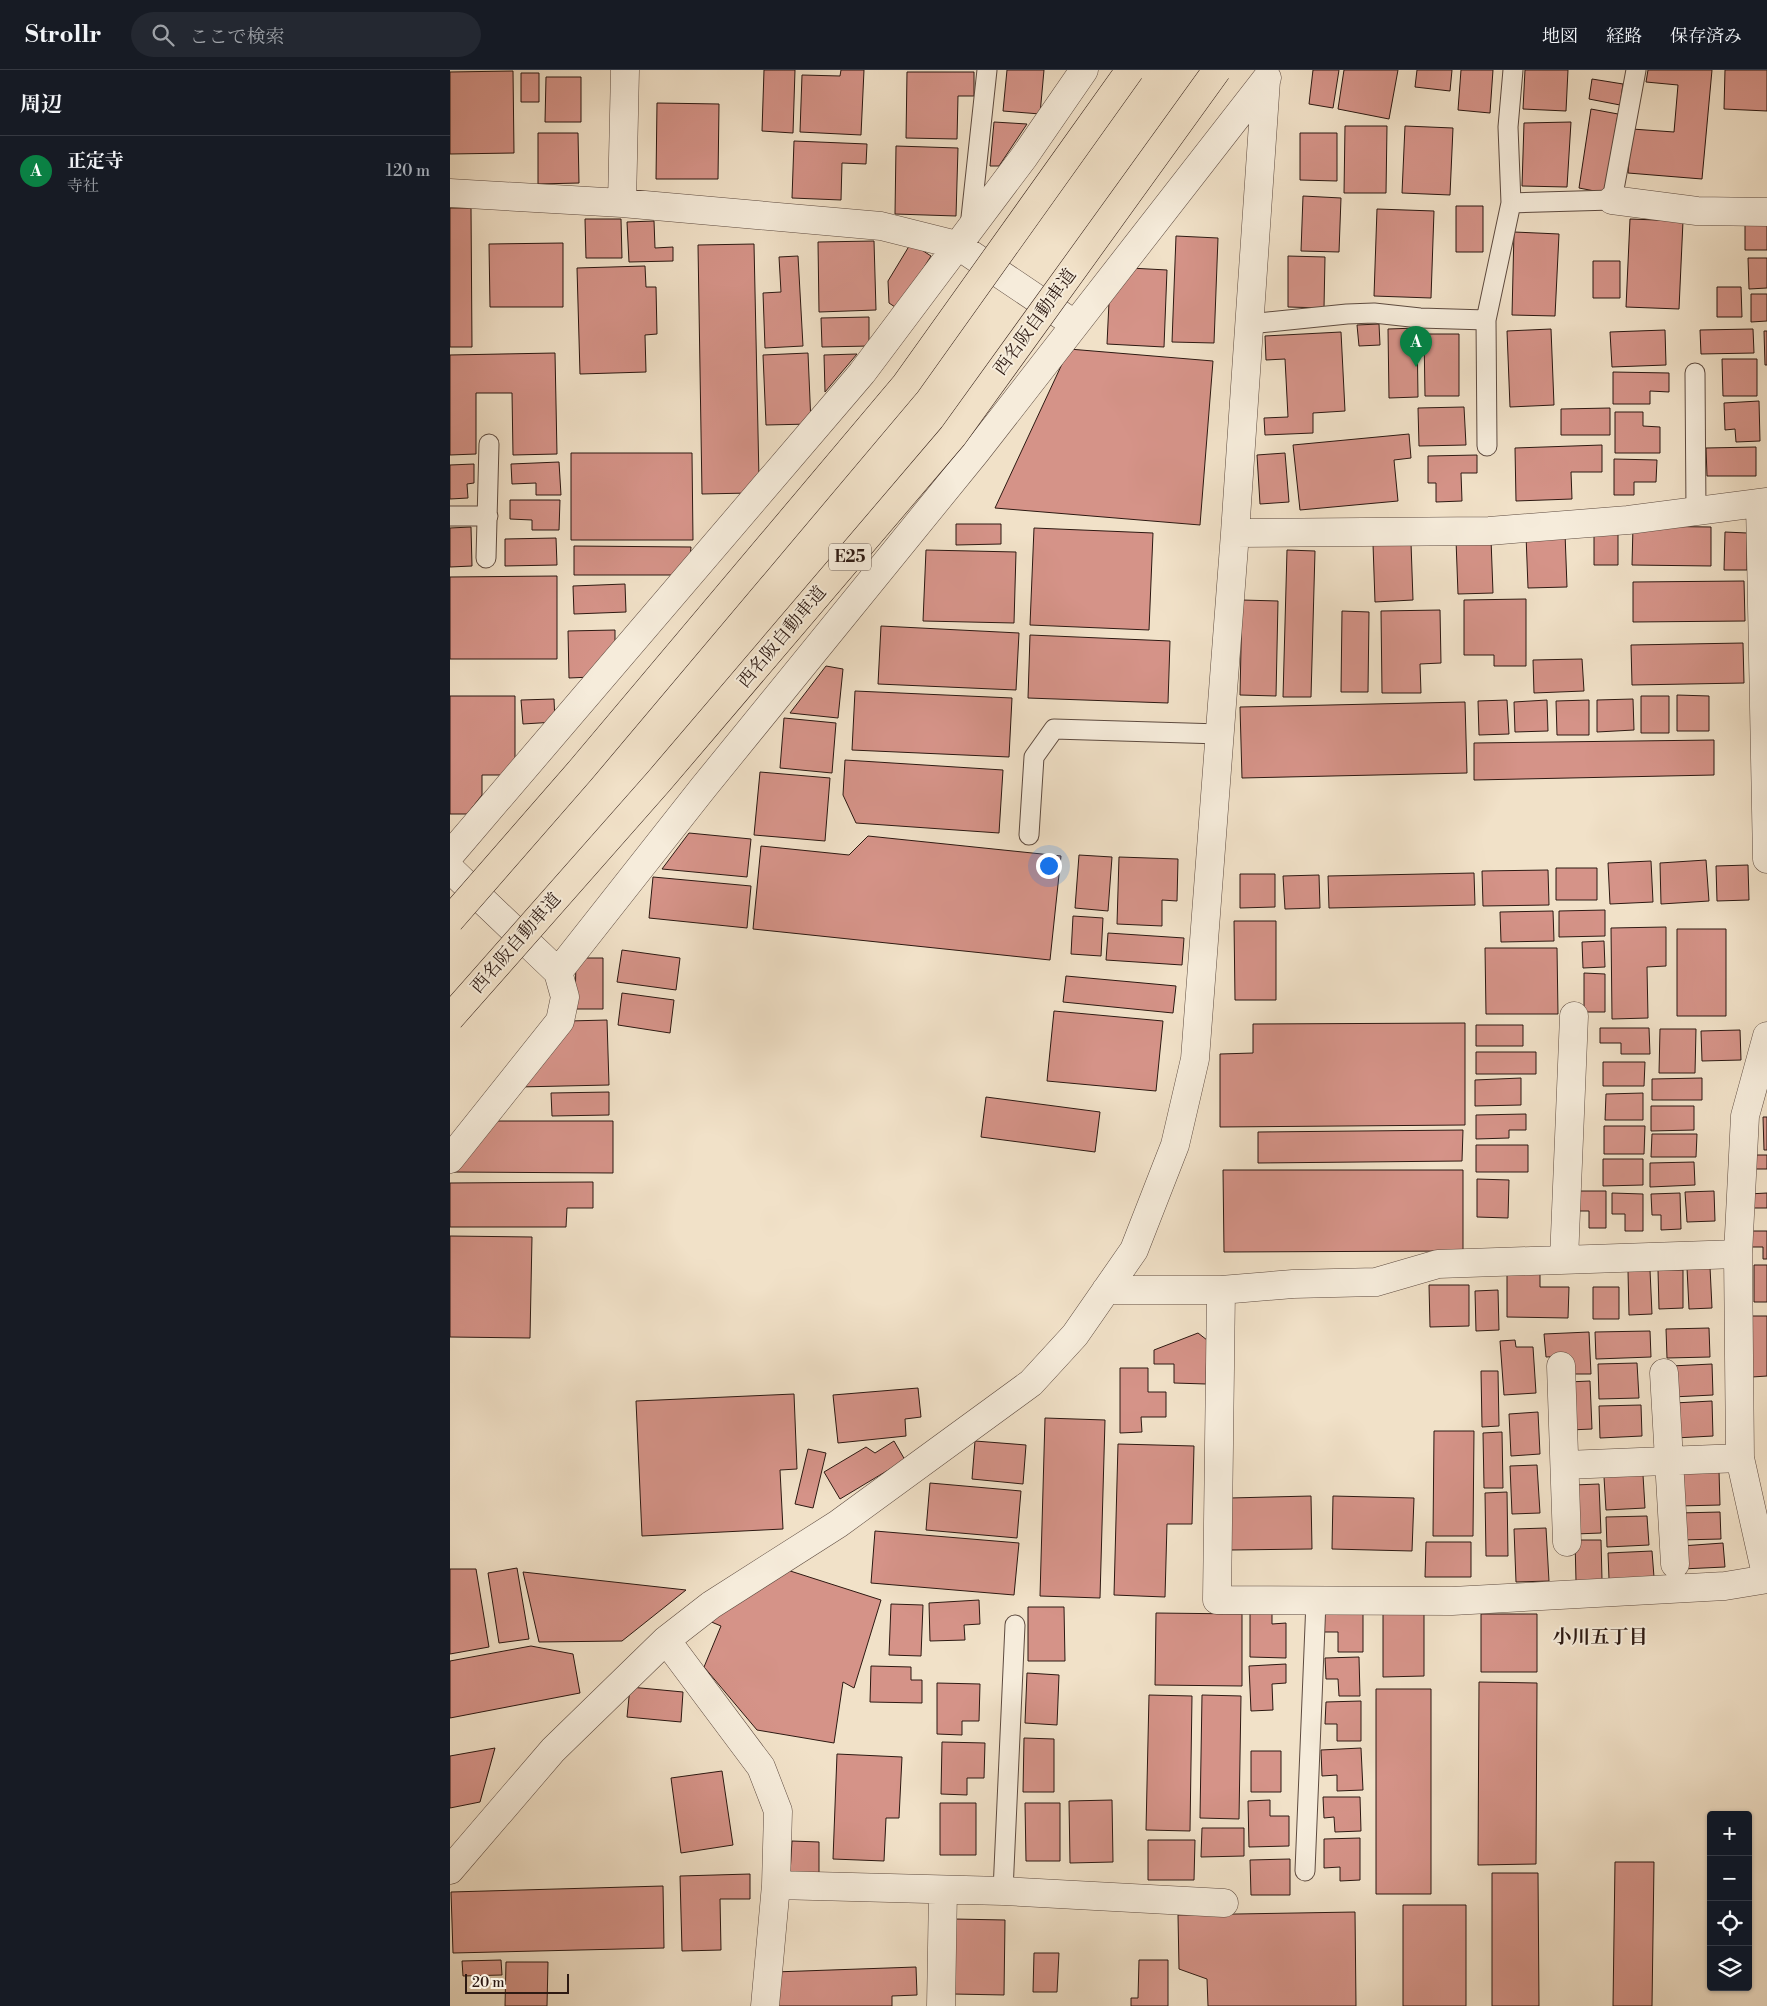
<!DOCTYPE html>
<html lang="ja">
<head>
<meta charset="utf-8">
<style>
  :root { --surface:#171b24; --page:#242831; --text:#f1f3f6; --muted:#9ea1a6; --line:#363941; --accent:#0b8043 }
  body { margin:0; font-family:"Libre Bodoni","Noto Serif JP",serif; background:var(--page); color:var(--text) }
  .controls { position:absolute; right:15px; bottom:15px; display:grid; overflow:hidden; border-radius:5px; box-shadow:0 1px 4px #0004 }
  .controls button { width:45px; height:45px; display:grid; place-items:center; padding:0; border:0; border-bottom:1px solid var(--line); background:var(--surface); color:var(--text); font:25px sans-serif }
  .scale { position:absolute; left:15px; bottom:12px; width:104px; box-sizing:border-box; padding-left:5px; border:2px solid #2d1912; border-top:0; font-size:14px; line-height:18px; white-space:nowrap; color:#2d1912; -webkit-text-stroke:4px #f6ecdb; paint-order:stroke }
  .you { position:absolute; left:598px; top:795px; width:18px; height:18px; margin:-12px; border:4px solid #fff; border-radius:50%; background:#1a73e8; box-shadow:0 0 0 8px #1a73e833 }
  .badge { display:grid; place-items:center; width:32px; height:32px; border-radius:50%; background:var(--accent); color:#fff; font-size:16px; font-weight:700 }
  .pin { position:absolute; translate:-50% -41px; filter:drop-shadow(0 1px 2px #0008) }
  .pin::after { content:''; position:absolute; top:26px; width:18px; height:15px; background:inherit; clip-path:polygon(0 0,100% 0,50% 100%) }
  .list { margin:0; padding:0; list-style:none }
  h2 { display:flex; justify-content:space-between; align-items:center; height:65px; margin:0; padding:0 20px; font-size:21px }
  h2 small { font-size:16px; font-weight:400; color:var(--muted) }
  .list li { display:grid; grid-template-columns:32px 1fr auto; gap:15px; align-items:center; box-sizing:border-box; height:70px; padding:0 20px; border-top:1px solid var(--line) }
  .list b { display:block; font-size:19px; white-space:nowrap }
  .list p { margin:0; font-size:16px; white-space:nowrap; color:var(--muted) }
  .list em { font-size:16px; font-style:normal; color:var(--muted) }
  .icon { flex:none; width:28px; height:28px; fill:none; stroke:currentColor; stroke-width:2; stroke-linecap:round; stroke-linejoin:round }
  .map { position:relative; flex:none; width:1317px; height:1936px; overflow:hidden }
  header { display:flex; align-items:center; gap:30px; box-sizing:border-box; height:70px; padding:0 25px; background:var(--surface); border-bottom:1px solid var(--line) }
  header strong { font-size:24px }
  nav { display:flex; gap:28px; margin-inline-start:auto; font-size:18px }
  .search { width:350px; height:45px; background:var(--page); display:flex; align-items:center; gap:12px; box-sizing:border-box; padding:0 18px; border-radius:28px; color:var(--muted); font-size:19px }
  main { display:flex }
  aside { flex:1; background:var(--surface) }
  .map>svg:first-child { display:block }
  .building { fill:#d59388; stroke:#2d1912 }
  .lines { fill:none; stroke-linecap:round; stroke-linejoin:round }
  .lane-casing { stroke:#5e4b40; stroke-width:21 }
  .street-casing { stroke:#5e4b40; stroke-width:29 }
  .lane { stroke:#f6ecdb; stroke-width:19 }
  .street { stroke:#f6ecdb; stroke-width:28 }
  .highway-bridge-casing { stroke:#2d1912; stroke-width:29; stroke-linecap:butt }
  .highway-bridge { stroke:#f1e1c8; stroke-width:28 }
  .labels { text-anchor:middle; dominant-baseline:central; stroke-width:4; stroke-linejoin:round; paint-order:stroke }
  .shield { fill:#f6ecdb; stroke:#69584e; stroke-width:1 }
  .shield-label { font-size:16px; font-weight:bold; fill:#2d1912 }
  .street-label { font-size:18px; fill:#2d1912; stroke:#f6ecdb }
  .neighbourhood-label { font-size:19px; font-weight:bold; fill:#2d1912; stroke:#f6ecdb }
</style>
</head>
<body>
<header>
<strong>Strollr</strong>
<div class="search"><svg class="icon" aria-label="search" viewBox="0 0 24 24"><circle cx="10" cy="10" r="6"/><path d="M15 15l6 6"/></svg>ここで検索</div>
<nav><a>地図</a><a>経路</a><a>保存済み</a></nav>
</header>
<main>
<aside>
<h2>周辺<small></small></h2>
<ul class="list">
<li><span class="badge">A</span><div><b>正定寺</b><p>寺社</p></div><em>120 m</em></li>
</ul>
</aside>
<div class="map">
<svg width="1317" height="1936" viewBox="0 0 1317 1936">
  <rect width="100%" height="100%" fill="#f1e1c8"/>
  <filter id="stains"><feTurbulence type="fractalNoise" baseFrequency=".004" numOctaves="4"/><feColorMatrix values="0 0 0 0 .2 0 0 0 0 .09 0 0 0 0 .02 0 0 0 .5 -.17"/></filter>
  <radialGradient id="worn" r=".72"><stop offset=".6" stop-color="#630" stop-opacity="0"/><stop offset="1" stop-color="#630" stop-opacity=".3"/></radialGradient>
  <path class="building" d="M314,0H345L343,63L312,61Z
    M391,0H414L411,65L350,62L352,5L390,6Z
    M557,0H594L590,44L553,41Z
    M863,0H889L883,38L859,34Z
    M894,0H948L939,49L888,39Z
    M967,0H1002L1000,21L965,17Z
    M1011,0H1043L1040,43L1008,40Z
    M1075,0H1118L1116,41L1073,39Z
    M1198,0H1262L1252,109L1178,103L1182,59L1224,62L1228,15L1196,12Z
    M1275,0H1317V41L1274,39Z
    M63,1L64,83L0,84V2Z
    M457,2H524V26H508L507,69L456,68Z
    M71,3H89V32H71Z
    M96,7H131V52H95Z
    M1142,9L1173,14L1170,35L1139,29Z
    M207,33L269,34L268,109H206Z
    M1141,39L1168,44L1155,123L1129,118Z
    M544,52L577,54L549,96H540Z
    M1121,52L1117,117L1072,116L1074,53Z
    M895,56H937L936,123H894Z
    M955,56L1003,58L1000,125L952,123Z
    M88,63H128L129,113L88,114Z
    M850,63H887V111L850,110Z
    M344,71L417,74L416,94L392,93L391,130L342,128Z
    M446,76L508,78L506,146L445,144Z
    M853,126L891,128L889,182L851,181Z
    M1006,136H1033V182H1006Z
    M0,138H21L22,277H0Z
    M927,139L984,141L981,228L924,226Z
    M135,149H171L172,188H136Z
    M1180,149L1233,151L1229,239L1176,237Z
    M204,151L205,178L223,177V191L179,192L177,152Z
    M1295,154H1317V180H1295Z
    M1064,162L1109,164L1105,246L1062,245Z
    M726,166L768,168L764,273L722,272Z
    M424,171L426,240L369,242L368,172Z
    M113,173V237H40L39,174Z
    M461,173L481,186L448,239L439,233L438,211Z
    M304,174L309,409L300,423L252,424L248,175Z
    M348,186L353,276L315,278L313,223L331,222L329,187Z
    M838,186L875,187L874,238L838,237Z
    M1298,188H1317V218L1299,219Z
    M1143,191H1170V228H1143Z
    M195,196L196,217H206L207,264L195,265L196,302L130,304L127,198Z
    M680,198L717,200L714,277L657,274L659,232Z
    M1267,217H1291L1292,247H1267Z
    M1301,224H1317V251L1301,252Z
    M419,247V276L372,277L371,248Z
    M929,254L930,275L909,276L907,255Z
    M967,258L968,327L939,328L938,259Z
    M1101,259L1104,335L1060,337L1057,261Z
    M1303,259L1304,283L1251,284L1250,260Z
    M1215,260L1216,295L1162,297L1160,262Z
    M1314,261H1317V295H1315Z
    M891,262L895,341L863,343V363L815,365L814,348L838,347L835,289L816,290L815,266Z
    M974,264H1009V326H975Z
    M619,279L763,291L750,455L545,438Z
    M105,283L107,384L63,385L62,323H26V384L0,385V285Z
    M358,283L361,354L316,355L313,285Z
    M407,284L375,322L374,285Z
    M1272,289H1307V326H1273Z
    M1163,302L1219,303V322L1200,321V334H1163Z
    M1309,331L1310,371L1286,372L1285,359L1275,360L1274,333Z
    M1014,337L1016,375L969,376L968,338Z
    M1160,338V365H1111V339Z
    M1165,342H1193V356L1210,357V383H1165Z
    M959,364L961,388L944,390L948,431L850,440L843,375Z
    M1152,375V402H1121L1122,429L1066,431L1065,378Z
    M1306,377V406H1257L1256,378Z
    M121,383H242L243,470H121Z
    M835,383L839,432L810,434L807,385Z
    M1027,385V403H1011L1012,431L986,432V413H978V386Z
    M1164,389L1207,390L1206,412H1184V425H1164Z
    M109,392L111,425H86V413L62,414L61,394Z
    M24,394V413L17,414L18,428L0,429V395Z
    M60,430H110L109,460H82V450L60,449Z
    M506,454H551V474L506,475Z
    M1183,456L1261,457V496L1182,495Z
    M21,457L22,496L0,497V458Z
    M584,458L703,463L699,560L580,555Z
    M1168,460V495H1144V461Z
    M1275,462L1297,463V500H1274Z
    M1115,463L1117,517L1078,518L1076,465Z
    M106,468L107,495L55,496V469Z
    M1041,469L1043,523L1008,524L1006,470Z
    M961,473L963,530L925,532L923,474Z
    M124,476L241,477L240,489L226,505H124Z
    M476,480L566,482L564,553L473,551Z
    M837,480L865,481L861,627H833Z
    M107,506V589H0V507Z
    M1294,511L1295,551L1183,552V512Z
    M175,514L176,542L124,544L123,516Z
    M1076,529V596H1044V585H1014V530Z
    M792,530L828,531L826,626L790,625Z
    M990,540L991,593L970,594L971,623H932L931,541Z
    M892,541L919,542L918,622H891Z
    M431,556L569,563L566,620L428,614Z
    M165,560V574L142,607L119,608L118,561Z
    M580,565L720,571L718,633L578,628Z
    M1293,573L1294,613L1182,615L1181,575Z
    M1132,589L1134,621L1084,623L1083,590Z
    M376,596L393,599L388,648L340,643Z
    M405,621L562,628L559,687L402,680Z
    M1227,625L1259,626V661H1227Z
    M0,626H65V705H32V725L17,744H0Z
    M1191,626H1219V663H1191Z
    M104,629L105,652L73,654L71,630Z
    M1183,629L1184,660L1147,662V630Z
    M1057,630L1059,664L1029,665L1028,631Z
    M1097,630L1098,661L1065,662L1064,632Z
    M1139,630V665H1107L1106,631Z
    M1015,632L1017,703L792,708L790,637Z
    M334,648L386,653L382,703L330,698Z
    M1264,670V705L1024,710V673Z
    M395,690L553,700L549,763L406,753L393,725Z
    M310,702L380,708L375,771L304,765Z
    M239,763L301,769L297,807L212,799Z
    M418,766L611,786L600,890L303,859L311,776L399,785Z
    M629,785L662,787L658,841L625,838Z
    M669,787L728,789L727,831L712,830V856L667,854Z
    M1256,790L1259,831L1211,834L1210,793Z
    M1201,791L1203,832L1160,834L1158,793Z
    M1298,795L1299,830L1267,831L1266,796Z
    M1106,798H1147V830H1106Z
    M1098,800L1099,835L1033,836L1032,801Z
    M1024,803L1025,835L879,838L878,806Z
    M790,804H825V837L790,838Z
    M869,805L870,838L835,839L833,806Z
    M203,807L301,816L297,858L199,848Z
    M1155,840V866L1109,867V841Z
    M1103,841L1104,871L1051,872L1050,842Z
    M623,846L653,848L651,886L621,884Z
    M784,851H826V930H785Z
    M1216,857V896L1197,897L1198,948L1162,949L1161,858Z
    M1227,859H1276V946H1227Z
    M658,863L734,868L732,895L656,890Z
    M1154,871L1155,897L1133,898L1132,872Z
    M1035,878H1107L1108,944H1036Z
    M172,880L230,888L226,920L167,912Z
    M126,888H153V939H125Z
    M1134,903L1155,904V942H1134Z
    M616,906L726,916L723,943L613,932Z
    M172,923L224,930L220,963L168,955Z
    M604,941L713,951L706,1021L597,1011Z
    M157,950L159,1015L68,1017L119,951Z
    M1015,953V1055L770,1057V984L803,983V954Z
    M1026,955H1073V976H1026Z
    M1150,958H1199L1200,984H1171V973H1150Z
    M1210,959H1246L1245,1003H1209Z
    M1290,960L1291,990L1252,991L1251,961Z
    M1026,982H1086V1004H1026Z
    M1153,992H1195L1194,1016H1153Z
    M1071,1008V1035L1025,1036V1010Z
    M1252,1008V1030H1202V1009Z
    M159,1022V1045L102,1046L101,1023Z
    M1193,1023V1050H1155L1156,1024Z
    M536,1027L650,1042L645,1082L531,1067Z
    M1201,1036H1244V1060L1201,1061Z
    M1076,1044V1060H1059V1068L1026,1069V1045Z
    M1313,1047H1317V1080H1314Z
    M41,1051H163V1103L1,1102Z
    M1154,1056H1195L1194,1084H1154Z
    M1013,1060L1012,1091L808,1093V1062Z
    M1202,1064H1247L1246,1087H1201Z
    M1026,1075H1078V1102H1026Z
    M1300,1085H1317V1099H1300Z
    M1153,1089H1193V1115L1153,1116Z
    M1244,1092L1245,1115L1200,1117V1093Z
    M773,1100H1013V1181L774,1182Z
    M1027,1109L1059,1110L1058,1148L1027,1147Z
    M143,1112V1138H117L116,1157H0V1113Z
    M1126,1121H1156V1158H1139V1141H1126Z
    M1264,1121L1265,1151L1237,1152L1235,1122Z
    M1162,1123L1193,1124V1161H1175V1144H1162Z
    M1230,1123L1231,1159L1211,1160V1145H1202L1201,1124Z
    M1317,1123V1138H1298V1124Z
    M1298,1161H1317V1189H1313V1177H1298Z
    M0,1166L82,1167L80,1268L0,1267Z
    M1304,1195H1317V1232H1304Z
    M1260,1197L1262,1238L1239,1239L1237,1198Z
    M1200,1200L1202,1244L1179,1245L1178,1201Z
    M1208,1200H1233V1238L1209,1239Z
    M1057,1203H1090V1217H1119L1118,1248L1057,1247Z
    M979,1215H1019V1256L980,1257Z
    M1143,1217H1169V1249H1143Z
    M1048,1220L1049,1260L1026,1261L1025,1221Z
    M1301,1246H1317V1306L1302,1307Z
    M1259,1258L1260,1287L1217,1288L1216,1259Z
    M1200,1261L1201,1287L1146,1289L1145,1262Z
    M1139,1262L1141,1304H1119L1118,1286L1096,1287L1094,1264Z
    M748,1263L757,1270L756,1314L724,1313V1294H704V1280Z
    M1065,1270L1066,1277H1083L1086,1323L1054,1325L1050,1271Z
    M1187,1293L1189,1328L1149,1329L1148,1294Z
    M1262,1294L1263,1325L1222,1327L1221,1296Z
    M670,1298H698V1322H716V1347H691L692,1362L670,1363Z
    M1031,1301H1048L1049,1356L1032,1357Z
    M1140,1311L1142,1359L1120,1360L1118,1312Z
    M468,1318L471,1347L455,1349L456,1366L388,1373L383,1325Z
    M344,1324L347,1399L330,1400L333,1459L192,1466L186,1331Z
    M1262,1331L1263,1366L1225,1368L1224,1333Z
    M1191,1335L1192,1366L1150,1368L1149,1336Z
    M1088,1342L1090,1384L1061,1386L1059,1344Z
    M595,1348L655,1350L650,1528L590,1526Z
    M984,1361H1024L1023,1466H983Z
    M1052,1362L1053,1418H1034L1033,1363Z
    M444,1371L455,1390L390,1429L374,1402L416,1377L425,1383Z
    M525,1371L576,1375L573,1414L522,1409Z
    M668,1374L744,1376L742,1454H717L715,1527L664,1525Z
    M358,1379L376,1383L363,1438L345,1434Z
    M1087,1395L1090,1443L1062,1444L1060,1396Z
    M1269,1401L1270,1435L1229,1436L1228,1402Z
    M1193,1405L1195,1438L1156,1440L1154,1407Z
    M480,1413L571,1421L567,1468L476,1460Z
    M1149,1414L1151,1463L1125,1464L1124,1415Z
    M1057,1422L1058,1486H1036L1035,1423Z
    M861,1426L862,1479L781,1480L780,1428Z
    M883,1426L964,1428L962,1481L882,1479Z
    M1270,1442L1271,1469L1230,1470L1229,1443Z
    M1197,1446L1199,1475L1157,1477L1156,1447Z
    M1096,1458L1099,1511L1066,1512L1064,1459Z
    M425,1461L569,1473L564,1525L421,1513Z
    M1125,1470H1151L1152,1510L1126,1511Z
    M976,1472H1021V1507H975Z
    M1273,1473L1275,1497L1232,1499L1231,1476Z
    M1202,1481L1204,1507L1159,1509L1158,1483Z
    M67,1498L79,1569L49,1573L38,1503Z
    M0,1499H26L39,1577L0,1584Z
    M334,1499L431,1530L404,1618L393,1612L384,1673L307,1660L254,1597L271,1556L259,1551Z
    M73,1502L236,1520L172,1571L89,1572Z
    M529,1530L530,1554L514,1555L515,1570L480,1571L479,1533Z
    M441,1534L473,1535L471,1586L439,1585Z
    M578,1537H614L615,1591H578Z
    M800,1537H822V1554L836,1553V1588L800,1587Z
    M913,1540V1582H888V1562H874V1541Z
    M706,1543L792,1544V1616L705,1615Z
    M974,1543V1606L933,1607V1544Z
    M1031,1544H1087V1602H1031Z
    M81,1576L123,1584L130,1623L0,1648V1591Z
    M909,1587L910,1626H889L888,1609H876L875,1588Z
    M836,1594V1613L822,1614L823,1640L801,1641L799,1596Z
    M421,1596L461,1597V1610H472V1633L420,1632Z
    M577,1603L609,1605L607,1655L575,1653Z
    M1029,1612L1087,1613L1086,1794L1028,1795Z
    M487,1613L530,1614L529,1651H512V1665L487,1664Z
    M180,1617L233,1622L231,1652L177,1647Z
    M926,1619H981V1824H926Z
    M699,1625L742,1626L740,1761L696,1760Z
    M752,1625L791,1626L789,1749L750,1748Z
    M911,1631V1671H887V1654H875L876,1632Z
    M574,1668L604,1669V1722H573Z
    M492,1672L535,1673L534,1708H517V1725L491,1724Z
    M45,1678L30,1732L0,1738V1686Z
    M911,1678L913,1720L887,1721V1705L872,1706L871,1680Z
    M801,1681H831V1722H801Z
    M387,1684L452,1687L449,1748H436L434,1791L383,1789Z
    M272,1701L283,1775L231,1783L221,1708Z
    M873,1727H910L911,1761L885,1762L884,1747L874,1748Z
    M662,1730L663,1792L620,1793L619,1731Z
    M820,1730V1746H839V1776L799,1777L798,1731Z
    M490,1733H526V1785H490Z
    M575,1733H610V1791H576Z
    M752,1758H794V1786L751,1787Z
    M910,1768V1810L890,1811V1797L874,1798V1769Z
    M698,1770H745L744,1810H698Z
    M342,1771L369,1772V1804L340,1803Z
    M840,1789V1825H801L800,1790Z
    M1165,1792H1204L1202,1936H1163Z
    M1042,1803H1088L1089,1936H1042Z
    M300,1804V1829H270L271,1880L232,1881L230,1806Z
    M213,1816L214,1878L3,1883L1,1822Z
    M953,1835H1016V1936H953Z
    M905,1842L906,1936H758L757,1909L729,1899L728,1845Z
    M504,1849L555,1850L554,1925L503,1924Z
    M584,1883H609L607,1922H583Z
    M51,1890L52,1905L13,1906L12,1891Z
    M689,1890H718V1936H681V1928H688Z
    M56,1892H98L97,1936H55Z
    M466,1897L467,1925L442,1926V1936H325L324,1902Z"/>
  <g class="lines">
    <defs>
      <path id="lane" d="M1061,133L1058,57L1063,0
        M520,157L537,0
        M799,254L897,244L924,243L970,248L1036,250
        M1245,303L1246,442
        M1037,376L1036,250L1061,133L1162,130L1186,0
        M0,446H38
        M36,488L39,374
        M579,765L584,687L604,659L770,664
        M855,1801L866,1531
        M553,1821L565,1555"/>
      <path id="street" d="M0,123L172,133L431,156L507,175L617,249
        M1162,130L1247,141L1317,142
        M172,133L175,0
        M1310,433L1317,789
        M785,463L1039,461L1178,450L1317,432
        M0,785L412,303L574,87L634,0
        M0,799L108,902L115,927L110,951L0,1089
        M108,902L253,718L526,382L817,8
        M1114,1190L1124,946
        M656,1220H771L843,1214L926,1212L988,1194L1288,1184
        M771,1220L767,1530L1002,1531L1275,1516L1317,1509
        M1111,1296L1117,1472
        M1214,1303L1225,1494
        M1115,1395L1290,1388
        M1317,1509L1290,1388L1288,1184L1295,1046L1317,966
        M216,1570L311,1697L328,1741L326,1815L315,1936
        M0,1800L103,1680L216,1570L261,1535L388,1454L581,1313L625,1265L684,1180L725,1075L745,989L785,463L816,10
        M326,1815L553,1821L774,1833
        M491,1936L493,1820"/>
    </defs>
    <use href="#lane" class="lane-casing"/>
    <use href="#street" class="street-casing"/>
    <use href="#lane" class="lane"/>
    <use href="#street" class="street"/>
    <defs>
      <path id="highway-bridge" d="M0,850L130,701L456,314L680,0
        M0,948L209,711L503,366L767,0"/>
    </defs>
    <use href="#highway-bridge" class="highway-bridge-casing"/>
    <use href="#highway-bridge" class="highway-bridge"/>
  </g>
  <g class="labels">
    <rect class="shield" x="379" y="473.5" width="42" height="27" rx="4"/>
    <g class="shield-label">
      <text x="400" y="487">E25</text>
    </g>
    <g class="street-label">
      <text transform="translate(585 252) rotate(-54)">西名阪自動車道</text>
      <text transform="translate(332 567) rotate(-50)">西名阪自動車道</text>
      <text transform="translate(66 873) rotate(-49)">西名阪自動車道</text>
    </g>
    <g class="neighbourhood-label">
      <text x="1150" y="1567">小川五丁目</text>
    </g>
  </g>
  <rect width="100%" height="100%" filter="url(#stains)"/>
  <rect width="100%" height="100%" fill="url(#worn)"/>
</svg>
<div class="controls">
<button>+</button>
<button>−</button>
<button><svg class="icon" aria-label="locate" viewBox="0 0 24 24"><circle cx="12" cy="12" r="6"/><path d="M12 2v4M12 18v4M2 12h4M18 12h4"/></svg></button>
<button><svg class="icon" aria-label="layers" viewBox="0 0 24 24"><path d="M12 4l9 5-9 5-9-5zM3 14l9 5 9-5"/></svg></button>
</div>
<div class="scale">20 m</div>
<div class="you"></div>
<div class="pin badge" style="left:966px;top:297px">A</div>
</div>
</main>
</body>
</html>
